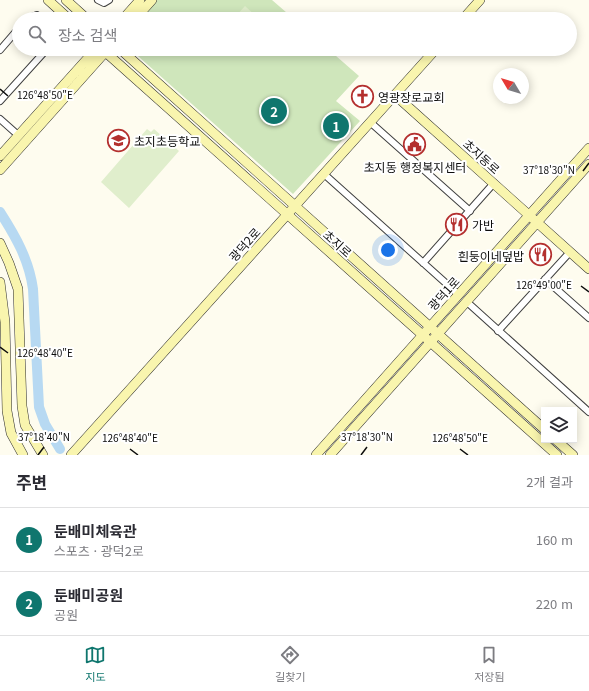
<!DOCTYPE html>
<html lang="ko">
<head>
<meta charset="utf-8">
<style>
  :root { --surface:#fff; --page:#f7f7f7; --text:#2b2b33; --muted:#7c7c81; --line:#e1e1e2; --accent:#0f766e }
  body { margin:0; font-family:Georgia,"Noto Sans KR",serif; background:var(--page); color:var(--text) }
  .controls { position:absolute; right:12px; bottom:12px; display:grid; overflow:hidden; border-radius:0px; box-shadow:0 2px 10px #0003 }
  .controls button { width:36px; height:36px; display:grid; place-items:center; padding:0; border:0; border-bottom:1px solid var(--line); background:var(--surface); color:var(--text); font:20px sans-serif }
  .compass { position:absolute; left:493px; top:68px; width:36px; height:36px; border-radius:50%; background:var(--surface); box-shadow:0 2px 10px #0003; rotate:308deg }
  .you { position:absolute; left:388px; top:250px; width:14px; height:14px; margin:-10px; border:3px solid #fff; border-radius:50%; background:#1a73e8; box-shadow:0 0 0 6px #1a73e833 }
  .badge { display:grid; place-items:center; width:26px; height:26px; border-radius:50%; background:var(--accent); color:#fff; font-size:13px; font-weight:700 }
  .pin { position:absolute; translate:-50% -50%; border:2px solid #fff; box-shadow:0 1px 4px #0006 }
  .list { margin:0; padding:0; list-style:none }
  h2 { display:flex; justify-content:space-between; align-items:center; height:52px; margin:0; padding:0 16px; font-size:17px }
  h2 small { font-size:13px; font-weight:400; color:var(--muted) }
  .list li { display:grid; grid-template-columns:26px 1fr auto; gap:12px; align-items:center; box-sizing:border-box; height:64px; padding:0 16px; border-top:1px solid var(--line) }
  .list b { display:block; font-size:15px; white-space:nowrap }
  .list p { margin:0; font-size:13px; white-space:nowrap; color:var(--muted) }
  .list em { font-size:13px; font-style:normal; color:var(--muted) }
  .icon { flex:none; width:22px; height:22px; fill:none; stroke:currentColor; stroke-width:2; stroke-linecap:round; stroke-linejoin:round }
  .map { position:relative; flex:none; width:589px; height:455px; overflow:hidden }
  .search { position:absolute; background:var(--surface); box-shadow:0 2px 10px #0003; left:12px; right:12px; top:12px; height:44px; display:flex; align-items:center; gap:10px; box-sizing:border-box; padding:0 14px; border-radius:22px; color:var(--muted); font-size:15px }
  .sheet { height:180px; background:var(--surface) }
  nav { display:flex; justify-content:space-around; align-items:center; box-sizing:border-box; height:56px; border-top:1px solid var(--line); background:var(--surface); font-size:11px; color:var(--muted) }
  nav a { display:grid; justify-items:center; gap:2px }
  nav .on { color:var(--accent) }
  .map>svg:first-child { display:block }
  .green { fill:#cfe6bb }
  .pitch { fill:#e0eecc }
  .lines { fill:none; stroke-linecap:round; stroke-linejoin:round }
  .river { stroke:#b7d9f2; stroke-width:10 }
  .street-casing { stroke:#404040; stroke-width:8 }
  .secondary-casing { stroke:#2f2f2f; stroke-width:10 }
  .street { stroke:#fff; stroke-width:6 }
  .secondary { stroke:#f9f5ae; stroke-width:9 }
  .ticks { fill:none; stroke:#0d0d0d; stroke-width:1.5 }
  .labels { text-anchor:middle; dominant-baseline:central; stroke-width:4; stroke-linejoin:round; paint-order:stroke }
  .poi-label { font-size:12px; fill:#0d0d0d; stroke:#fff; text-anchor:start }
  .street-label { font-size:12px; fill:#0d0d0d; stroke:#fff }
  .ticks-label { font-size:10px; text-anchor:middle; fill:#0d0d0d; stroke:#fff; stroke-width:4; stroke-linejoin:round; paint-order:stroke }
</style>
</head>
<body>
<div class="map">
<svg width="589" height="455" viewBox="0 0 589 455">
  <rect width="100%" height="100%" fill="#fefcef"/>
  <path class="green" d="M156,0H272L294,19H139Z
    M130,49H328L359,76L336,101L360,121L293,194Z"/>
  <path class="pitch" d="M245,6L259,19H237L235,17Z
    M147,129L151,132L154,129L179,151L129,208L101,182Z"/>
  <g class="lines">
    <path class="river" d="M0,212C16,237 29,260 33,289L39,407L45,424L60,449"/>
    <defs>
      <path id="street" d="M98,0L104,3L109,0
        M27,19L37,15L42,19
        M0,50L19,28
        M0,101L47,49
        M0,119L18,135
        M370,122L470,211
        M324,174L458,294
        M423,263L494,183
        M545,279L589,318
        M467,302L589,412
        M498,331L570,252"/>
      <path id="secondary" d="M48,0L69,19
        M66,0L87,19
        M123,19L140,0
        M135,19L152,0
        M463,19L480,0
        M102,49L557,455
        M120,49L544,429
        M395,95L589,269
        M0,156L96,49
        M0,170L108,49
        M0,243L9,263L18,289L22,406L25,425L43,455
        M0,282L5,322L7,411L11,433L23,455
        M556,440L573,455
        M71,455L436,49
        M316,455L589,148
        M330,455L589,164"/>
    </defs>
    <use href="#street" class="street-casing"/>
    <use href="#secondary" class="secondary-casing"/>
    <use href="#street" class="street"/>
    <use href="#secondary" class="secondary"/>
  </g>
  <path class="ticks" d="M0,89L8,96M583,171L589,163M581,286L589,292M0,347L8,353M130,449L138,455M460,449L468,455M38,455L44,447M361,455L367,447"/>
  <defs>
    <symbol id="church-ring" viewBox="-11 -11 22 22"><circle r="9.5" fill="#fff" stroke="#b4302f" stroke-width="1.5"/><path d="M-1.2-6h2.4v3.5h3.3v2.4h-3.3V6h-2.4V-.1h-3.3v-2.4h3.3Z" fill="#b4302f"/></symbol>
    <symbol id="school-ring" viewBox="-11 -11 22 22"><circle r="9.5" fill="#fff" stroke="#b4302f" stroke-width="1.5"/><path d="M0-5L7-2L0 1L-7-2ZM-4 1L0 2.5L4 1V4Q0 6-4 4Z" fill="#b4302f"/></symbol>
    <symbol id="civic-ring" viewBox="-11 -11 22 22"><circle r="9.5" fill="#fff" stroke="#b4302f" stroke-width="1.5"/><path d="M-.6-6.5H3V-4.5H.6V-3L4-1V1h2V6H-6V1h2V-1L-.6-3ZM-1.2 2.5V6h2.4V2.5Z" fill="#b4302f"/></symbol>
    <symbol id="restaurant-ring" viewBox="-11 -11 22 22"><circle r="9.5" fill="#fff" stroke="#b4302f" stroke-width="1.5"/><path d="M-5-6h1v4h1v-4h1v4h1v-4h1v5L-1.5 .5V6h-2V.5L-5-1ZM5-6V6H3V1.5H1.5Q1.5-4 5-6Z" fill="#b4302f"/></symbol>
  </defs>
  <g fill-rule="evenodd">
    <use href="#church-ring" x="350" y="84" width="25" height="25"/>
    <use href="#school-ring" x="106" y="128" width="25" height="25"/>
    <use href="#civic-ring" x="402" y="132" width="25" height="25"/>
    <use href="#restaurant-ring" x="444" y="212" width="25" height="25"/>
    <use href="#restaurant-ring" x="528" y="242" width="25" height="25"/>
  </g>
  <g class="labels">
    <g class="poi-label">
      <text x="378" y="96">영광장로교회</text>
      <text x="134" y="140">초지초등학교</text>
      <text x="415" y="166" text-anchor="middle">초지동 행정복지센터</text>
      <text x="472" y="224">가반</text>
      <text x="524" y="255" text-anchor="end">흰둥이네덮밥</text>
    </g>
    <g class="street-label">
      <text transform="translate(482 156) rotate(42)">초지동로</text>
      <text transform="translate(338 243) rotate(42)">초지로</text>
      <text transform="translate(244 244) rotate(-48)">광덕2로</text>
      <text transform="translate(443 293) rotate(-48)">광덕1로</text>
    </g>
  </g>
  <g class="ticks-label">
    <text x="45" y="99">126°48'50"E</text>
    <text x="549" y="174">37°18'30"N</text>
    <text x="544" y="289">126°49'00"E</text>
    <text x="45" y="357">126°48'40"E</text>
    <text x="44" y="441">37°18'40"N</text>
    <text x="367" y="441">37°18'30"N</text>
    <text x="130" y="442">126°48'40"E</text>
    <text x="460" y="442">126°48'50"E</text>
  </g>
</svg>
<div class="controls">
<button><svg class="icon" aria-label="layers" viewBox="0 0 24 24"><path d="M12 4l9 5-9 5-9-5zM3 14l9 5 9-5"/></svg></button>
</div>
<svg class="compass" viewBox="-18 -18 36 36"><path d="M0-13l5 13h-10z" fill="#e53935"/><path d="M0 13l5-13h-10z" fill="#7c7c81"/></svg>
<div class="you"></div>
<div class="pin badge" style="left:336px;top:126px">1</div>
<div class="pin badge" style="left:274px;top:111px">2</div>
<div class="search"><svg class="icon" aria-label="search" viewBox="0 0 24 24"><circle cx="10" cy="10" r="6"/><path d="M15 15l6 6"/></svg>장소 검색</div>
</div>
<section class="sheet">
<h2>주변<small>2개 결과</small></h2>
<ul class="list">
<li><span class="badge">1</span><div><b>둔배미체육관</b><p>스포츠 · 광덕2로</p></div><em>160 m</em></li>
<li><span class="badge">2</span><div><b>둔배미공원</b><p>공원</p></div><em>220 m</em></li>
</ul>
</section>
<nav>
<a class="on"><svg class="icon" aria-label="map" viewBox="0 0 24 24"><path d="M3 6l6-2 6 2 6-2v14l-6 2-6-2-6 2zM9 4v14M15 6v14"/></svg>지도</a>
<a><svg class="icon" aria-label="directions" viewBox="0 0 24 24"><path d="M12 3l9 9-9 9-9-9zM9 14v-3h6M13 9l2 2-2 2"/></svg>길찾기</a>
<a><svg class="icon" aria-label="saved" viewBox="0 0 24 24"><path d="M7 4h10v16l-5-4-5 4z"/></svg>저장됨</a>
</nav>
</body>
</html>
